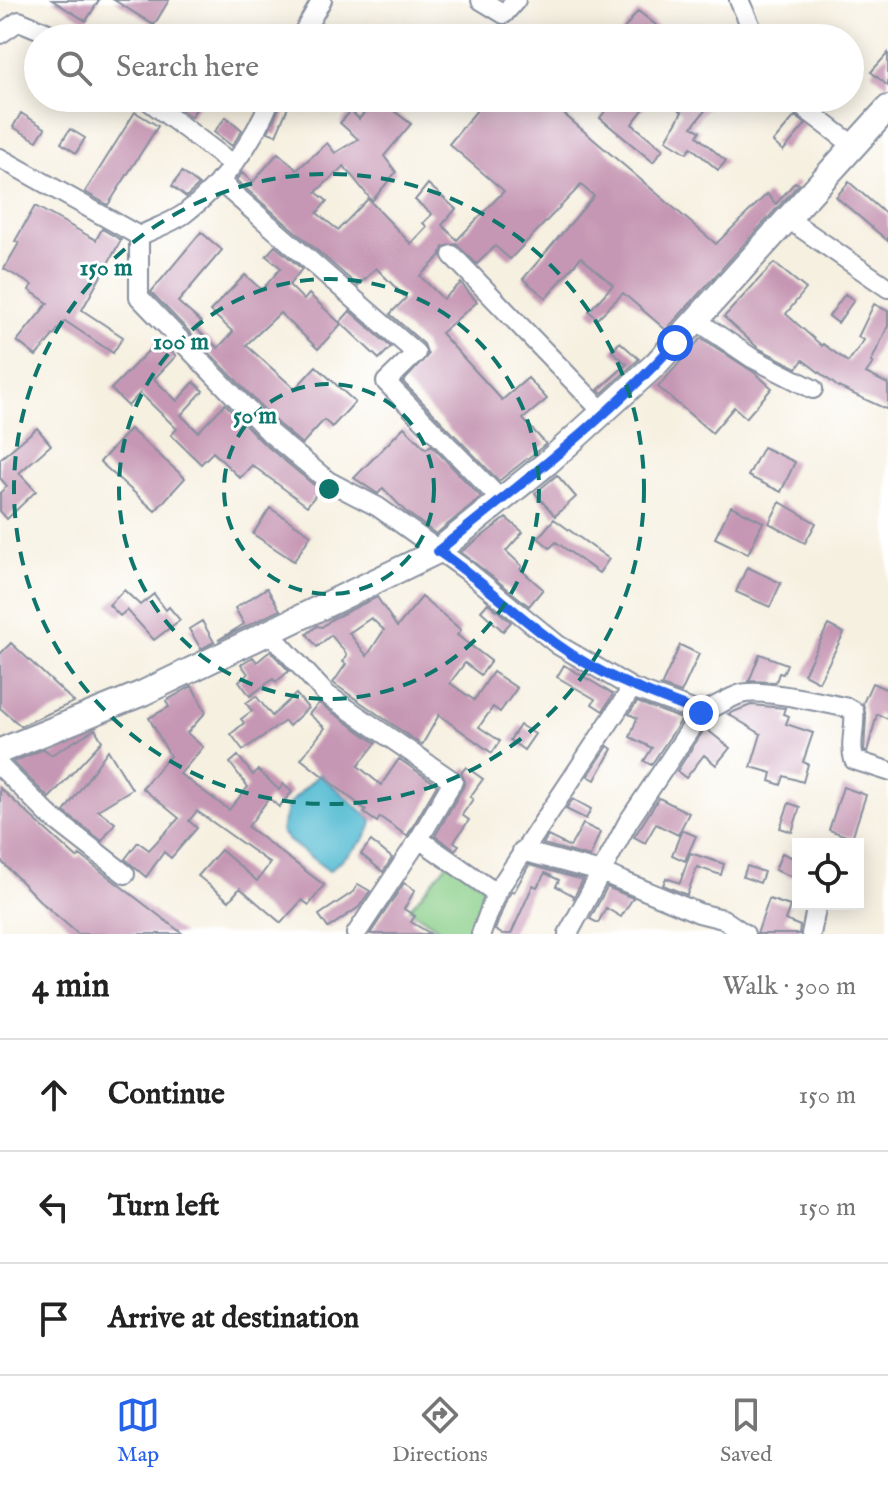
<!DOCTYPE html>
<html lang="en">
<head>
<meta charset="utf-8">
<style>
  :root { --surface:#fff; --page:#f6f6f6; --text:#222; --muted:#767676; --line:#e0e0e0; --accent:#2563eb }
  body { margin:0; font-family:"IM FELL English",serif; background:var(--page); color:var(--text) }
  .controls { position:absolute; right:24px; bottom:24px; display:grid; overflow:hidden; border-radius:0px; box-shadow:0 4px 20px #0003 }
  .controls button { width:72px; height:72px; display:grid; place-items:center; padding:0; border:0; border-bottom:2px solid var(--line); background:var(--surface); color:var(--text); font:40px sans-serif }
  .stop { position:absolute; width:24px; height:24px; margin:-18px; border:6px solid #2563eb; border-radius:50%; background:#fff }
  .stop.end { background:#2563eb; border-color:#fff; box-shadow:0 2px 8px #0008 }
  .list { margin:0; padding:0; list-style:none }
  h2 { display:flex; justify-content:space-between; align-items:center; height:104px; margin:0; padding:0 32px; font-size:34px }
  h2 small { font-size:26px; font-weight:400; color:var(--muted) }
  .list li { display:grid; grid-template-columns:52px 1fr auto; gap:24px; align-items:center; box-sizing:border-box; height:112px; padding:0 32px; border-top:2px solid var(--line) }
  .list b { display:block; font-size:30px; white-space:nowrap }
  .list em { font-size:26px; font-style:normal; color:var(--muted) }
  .icon { flex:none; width:44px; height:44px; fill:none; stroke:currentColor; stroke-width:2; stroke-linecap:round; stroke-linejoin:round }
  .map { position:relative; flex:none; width:888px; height:934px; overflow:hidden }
  .search { position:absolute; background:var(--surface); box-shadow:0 4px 20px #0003; left:24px; right:24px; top:24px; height:88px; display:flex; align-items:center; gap:20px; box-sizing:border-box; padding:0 28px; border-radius:44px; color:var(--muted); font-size:30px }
  .sheet { height:440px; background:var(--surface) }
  nav { display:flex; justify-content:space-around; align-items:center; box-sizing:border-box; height:112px; border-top:2px solid var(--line); background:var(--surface); font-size:22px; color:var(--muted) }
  nav a { display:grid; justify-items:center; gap:4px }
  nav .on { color:var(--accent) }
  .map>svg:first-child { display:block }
  .green { fill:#87cd87; stroke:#517e72; stroke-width:2 }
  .water { fill:#55bcd3; stroke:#387698; stroke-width:2 }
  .building { fill:#c697b4; fill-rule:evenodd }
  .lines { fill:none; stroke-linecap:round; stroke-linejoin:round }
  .minor-casing { stroke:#88909f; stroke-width:22 }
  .major-casing { stroke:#88909f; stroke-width:28 }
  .minor { stroke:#fff; stroke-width:18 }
  .major { stroke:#fff; stroke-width:24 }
  .route { stroke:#2563eb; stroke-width:10 }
  .ring { fill:none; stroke:#0f766e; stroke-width:4; stroke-dasharray:14 10 }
  .centre { fill:#0f766e; stroke:#fff; stroke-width:4 }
  .ring-label { font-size:24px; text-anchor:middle; font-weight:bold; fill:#0f766e; stroke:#fff; stroke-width:6; stroke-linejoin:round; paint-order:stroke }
</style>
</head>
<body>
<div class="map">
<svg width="888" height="934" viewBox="0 0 888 934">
  <rect width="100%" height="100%" fill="#fff"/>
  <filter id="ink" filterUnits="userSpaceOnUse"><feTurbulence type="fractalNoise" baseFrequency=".0125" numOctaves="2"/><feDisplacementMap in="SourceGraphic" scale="16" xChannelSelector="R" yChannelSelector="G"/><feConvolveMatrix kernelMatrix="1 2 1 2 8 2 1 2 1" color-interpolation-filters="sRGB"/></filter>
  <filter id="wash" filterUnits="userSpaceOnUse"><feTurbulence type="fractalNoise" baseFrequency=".006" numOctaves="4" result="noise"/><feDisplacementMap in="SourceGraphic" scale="32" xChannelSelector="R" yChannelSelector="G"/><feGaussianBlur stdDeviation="1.8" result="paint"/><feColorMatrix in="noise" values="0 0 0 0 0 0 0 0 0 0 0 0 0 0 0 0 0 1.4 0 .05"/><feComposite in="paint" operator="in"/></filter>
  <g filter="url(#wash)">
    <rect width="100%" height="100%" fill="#f6f0e0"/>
    <path class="green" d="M449,862L494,893L478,934H446L409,909Z"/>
    <path class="water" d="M319,774L372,820C371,842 341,858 329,871L288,840L281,831L288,805Z"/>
    <g id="blocks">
      <path class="building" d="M52,0H99L86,21Z
        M114,0H169L154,25Z
        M638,11L661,29L654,38H617Z
        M888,53V86L871,72Z
        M165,98H203L191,117Z
        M283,98H292L276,135L268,132Z
        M377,98L411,124L384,156L396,172L372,201L344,166L316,192L327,201L317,213L338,230L368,199L411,244L427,227L423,223L432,214L415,200L428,184L456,209L442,225L457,240L504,191L449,144L487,98H545L716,244L767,194L776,204L795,182L799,184L666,330L623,293L597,319L589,311L613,285L581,257L546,298L523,279L594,196L581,185L510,259L495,246L477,264L456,244L443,247L440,256L420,276L443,299L461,283L477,302L441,333L502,400L528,378L547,399L523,419L546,444L499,481L403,382L428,355L424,344L390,314L406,298L376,268L358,286L236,180L242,173L253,182L278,153L297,170L327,143L335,153L358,139L340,123L351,111L359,119Z
        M615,98H652L632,124L663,149L653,162L600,118Z
        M679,98H715L692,127L700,131L697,136L726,161L718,170L691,147L687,153L666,140L682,112L673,105Z
        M135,112L158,126L108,205L85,192Z
        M21,113L45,128L37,141L13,127Z
        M795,116L806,124L783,151L773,142Z
        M226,117L242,130L232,146L214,132Z
        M70,129L85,138L76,153L61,143Z
        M182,172L199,185L186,197L172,186Z
        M849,182L888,216V241L836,197Z
        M35,206L96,240L102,229L121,240L82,310L123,337L113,353L65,321L36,356L17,341L48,303L29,290L32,285L4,269L19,243L15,241Z
        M201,232L222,250L178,302L201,322L195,328L218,348L233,332L210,311L245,275L262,290L281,268L266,256L275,246L302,269L289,285L304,300L309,294L341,324L318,349L280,313L246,345L295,389L316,366L355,402L332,427L324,420L302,444L278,424L151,292Z
        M774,263L806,289L786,314L822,346L823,344L848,362L864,340L858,337L874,304L888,311V326L871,362L873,363L866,373L888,384V410L838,387L803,360L797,368L758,348L724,317Z
        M845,294L854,300L838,323L829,316Z
        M350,311L391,347L379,359L340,322Z
        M701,338L755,373L772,388L746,418L734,407L712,433L658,387Z
        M159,340L176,356L154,379L177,401L194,382L203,391L181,415L198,432L225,404L262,442L320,490L307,506L252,465L240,478L213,452L201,464L171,435L177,429L140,393L128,406L111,389Z
        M620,342L639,359L602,393L598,390L627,364L612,351Z
        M404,427L426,449L431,445L481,497L436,534L405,511L383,488L378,494L354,478Z
        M37,428L51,445L19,473L36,491L7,519L0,511V493L7,486L0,478V459Z
        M130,429L185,478L155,511L100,462Z
        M763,447L795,462L781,492L748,476Z
        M557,475L576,497L555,516L535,493Z
        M780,502L816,523L805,543L769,523Z
        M731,506L763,522L748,554L715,538Z
        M270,508L311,535L294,561L253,534Z
        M506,518L523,532L506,551L522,566L520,569L543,589L529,606L461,552Z
        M554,519L609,559L599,573L556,542L550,548L538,538Z
        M747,567L781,583L770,607L736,592Z
        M267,588L280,610L218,640L244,624L235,608Z
        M124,590L140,605L154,594L166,610L169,607L180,620L154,640L127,610L120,616L109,605Z
        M377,597L397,627L422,597L461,630L457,635L491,661L481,675L465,663L450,683L474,700L493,672L517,688L500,712L493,707L479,727L500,741L492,753L439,715L422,745L333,683L346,664L343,662L347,655L331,635L317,647L307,634L317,626L322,627L332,619ZM371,618L384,630L367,656L349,633Z
        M488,603L511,622L503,631L481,611Z
        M202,621L214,642L201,649L189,629Z
        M828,625L844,633L819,682L804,674Z
        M11,643L74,702L21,726L0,708V654Z
        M680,645L699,654L681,693L661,686Z
        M270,651L289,671L276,682L273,679L250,696L239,681L248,674L241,664L253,657L257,662Z
        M760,654L787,664L783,674L779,673L776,682L749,681Z
        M564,665L613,694L603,711L592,704L595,699L557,677Z
        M872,683L888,690V719L877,714L867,752L864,751L866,717L863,703Z
        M192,686L206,712L187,733L203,747L180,774L229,810L248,787L230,763L238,756L253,775L258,770L279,790L283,784L292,792L279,807L269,798L248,827L324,885L309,905L302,900L281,923L240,888L229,901L198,876L221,850L257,881L270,863L197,811L189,821L197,828L171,858L164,852L146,877L125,859L138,842L149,850L179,818L142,788L170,756L149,718L169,707L166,701Z
        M296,694L308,708L289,726L285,721L243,750L231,734L244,723L241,719L252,711L246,703L256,696L272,716Z
        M637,702L682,719L651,765L644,761L652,748L630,737L637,718L629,714Z
        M319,703L376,743L358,766L381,785L399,759L437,785L407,836L380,817L377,822L364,813L366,810L301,759L325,728L309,714Z
        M751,705L785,708L783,714L789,716L786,724L813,733L803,762L808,764L803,782L784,776L781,785L770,781L772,773L751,767L761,734L728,714Z
        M520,725L535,734L524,750L510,740Z
        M705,728L730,748L716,765L704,755L686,778L677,771Z
        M95,729L102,741L49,798L13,762L44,749L51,755Z
        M608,746L612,749L595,780L588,776Z
        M108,750L132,789L98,810L115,823L102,841L64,812Z
        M466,767L483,779L470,797L473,799L462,815L469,820L454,842L459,845L455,850L435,836L463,787L465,781L461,773Z
        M843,787L866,795L852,838L829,830Z
        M0,788L77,858L80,855L183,934H78L40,901L0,860Z
        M659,798L689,813L678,835L656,824L645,843L634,837Z
        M573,799L591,809L586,819L566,809Z
        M789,803L800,807L792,832L780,828Z
        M583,824L600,832L590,857L543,844L548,836L570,847Z
        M682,830L696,836L685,861L672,855Z
        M371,841L392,858L383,872L361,854Z
        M690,853L724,864L721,875L697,867L687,895L663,885L666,878L680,883Z
        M782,853L798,860L792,877L775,870Z
        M529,865L583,880L573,899L574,896L556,886L559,880L545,873L537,887L533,885L511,934H502L495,930L507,898L512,891L514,892Z
        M747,866L764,872L760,883L743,877Z
        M404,883L415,890L404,909L415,916L411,922L431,934H370Z
        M358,884L370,891L359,907L328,928L319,915L353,892Z
        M607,887L633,898L621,917L606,908L598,923L590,919Z
        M769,899L790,906L785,920L800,926L799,934H757Z"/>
    </g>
  </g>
  <g filter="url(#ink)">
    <use href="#blocks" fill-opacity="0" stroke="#88909f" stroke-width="2"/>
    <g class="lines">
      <defs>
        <path id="minor" d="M481,0L504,14L516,0
          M739,0L756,38
          M0,34L19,21L60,38
          M300,38L322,0
          M145,98L232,164
          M791,98L854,146
          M0,158L139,236V297L270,433L328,481L378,507L466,570L558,645L632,688L701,713C714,708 728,698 741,694C760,688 826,703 848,708L854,711C856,728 849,743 854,760L888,771
          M219,181L416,353L386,382L501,500
          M788,219L888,288
          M139,236C153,229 171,223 184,214C223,185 254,141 271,98
          M452,255L603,412
          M696,320L752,358L813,389
          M268,631L326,694L453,781L419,839
          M0,766L48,814L125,874
          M522,851L601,872L699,913L723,919L745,934
          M356,934L419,839L496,893
          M481,934L496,893L632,688
          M568,934L628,822L701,713
          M811,934L817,904"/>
        <path id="major" d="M0,751L143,693L438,551L547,463L656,364L888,108"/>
      </defs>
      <use href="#minor" class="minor-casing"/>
      <use href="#major" class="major-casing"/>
      <use href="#minor" class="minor"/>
      <use href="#major" class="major"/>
    </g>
  </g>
  <g class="lines" filter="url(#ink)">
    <path class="route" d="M675,343C605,421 519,485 438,551C480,579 516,615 558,645C602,677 651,694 701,713"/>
  </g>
  <g class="ring">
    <circle cx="329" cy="489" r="105"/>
    <circle cx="329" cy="489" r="210"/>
    <circle cx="329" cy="489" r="315"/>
  </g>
  <circle cx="329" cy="489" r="12" class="centre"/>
  <g class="ring-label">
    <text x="106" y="275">150 m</text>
    <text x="181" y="349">100 m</text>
    <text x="255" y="423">50 m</text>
  </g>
</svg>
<div class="controls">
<button><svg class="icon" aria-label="locate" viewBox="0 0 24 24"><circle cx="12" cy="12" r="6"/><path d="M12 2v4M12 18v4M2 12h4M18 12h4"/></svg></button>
</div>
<div class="stop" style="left:675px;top:343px"></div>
<div class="stop end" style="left:701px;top:713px"></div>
<div class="search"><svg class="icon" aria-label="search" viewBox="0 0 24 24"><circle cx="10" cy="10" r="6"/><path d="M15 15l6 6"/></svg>Search here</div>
</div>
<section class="sheet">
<h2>4 min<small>Walk · 300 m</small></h2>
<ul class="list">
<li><svg class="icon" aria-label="ahead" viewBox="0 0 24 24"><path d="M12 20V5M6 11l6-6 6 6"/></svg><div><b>Continue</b></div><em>150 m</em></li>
<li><svg class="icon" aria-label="left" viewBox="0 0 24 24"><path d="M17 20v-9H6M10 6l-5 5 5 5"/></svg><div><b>Turn left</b></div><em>150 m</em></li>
<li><svg class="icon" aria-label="arrive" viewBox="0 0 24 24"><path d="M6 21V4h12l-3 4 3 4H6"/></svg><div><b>Arrive at destination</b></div></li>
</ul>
</section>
<nav>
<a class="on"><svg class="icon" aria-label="map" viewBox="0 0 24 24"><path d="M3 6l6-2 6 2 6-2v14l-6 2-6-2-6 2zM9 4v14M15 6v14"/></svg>Map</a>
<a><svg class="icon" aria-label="directions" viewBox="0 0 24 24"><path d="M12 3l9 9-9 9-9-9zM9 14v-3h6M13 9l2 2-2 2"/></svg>Directions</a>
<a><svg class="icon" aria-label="saved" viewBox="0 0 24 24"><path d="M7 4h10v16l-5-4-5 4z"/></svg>Saved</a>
</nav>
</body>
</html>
